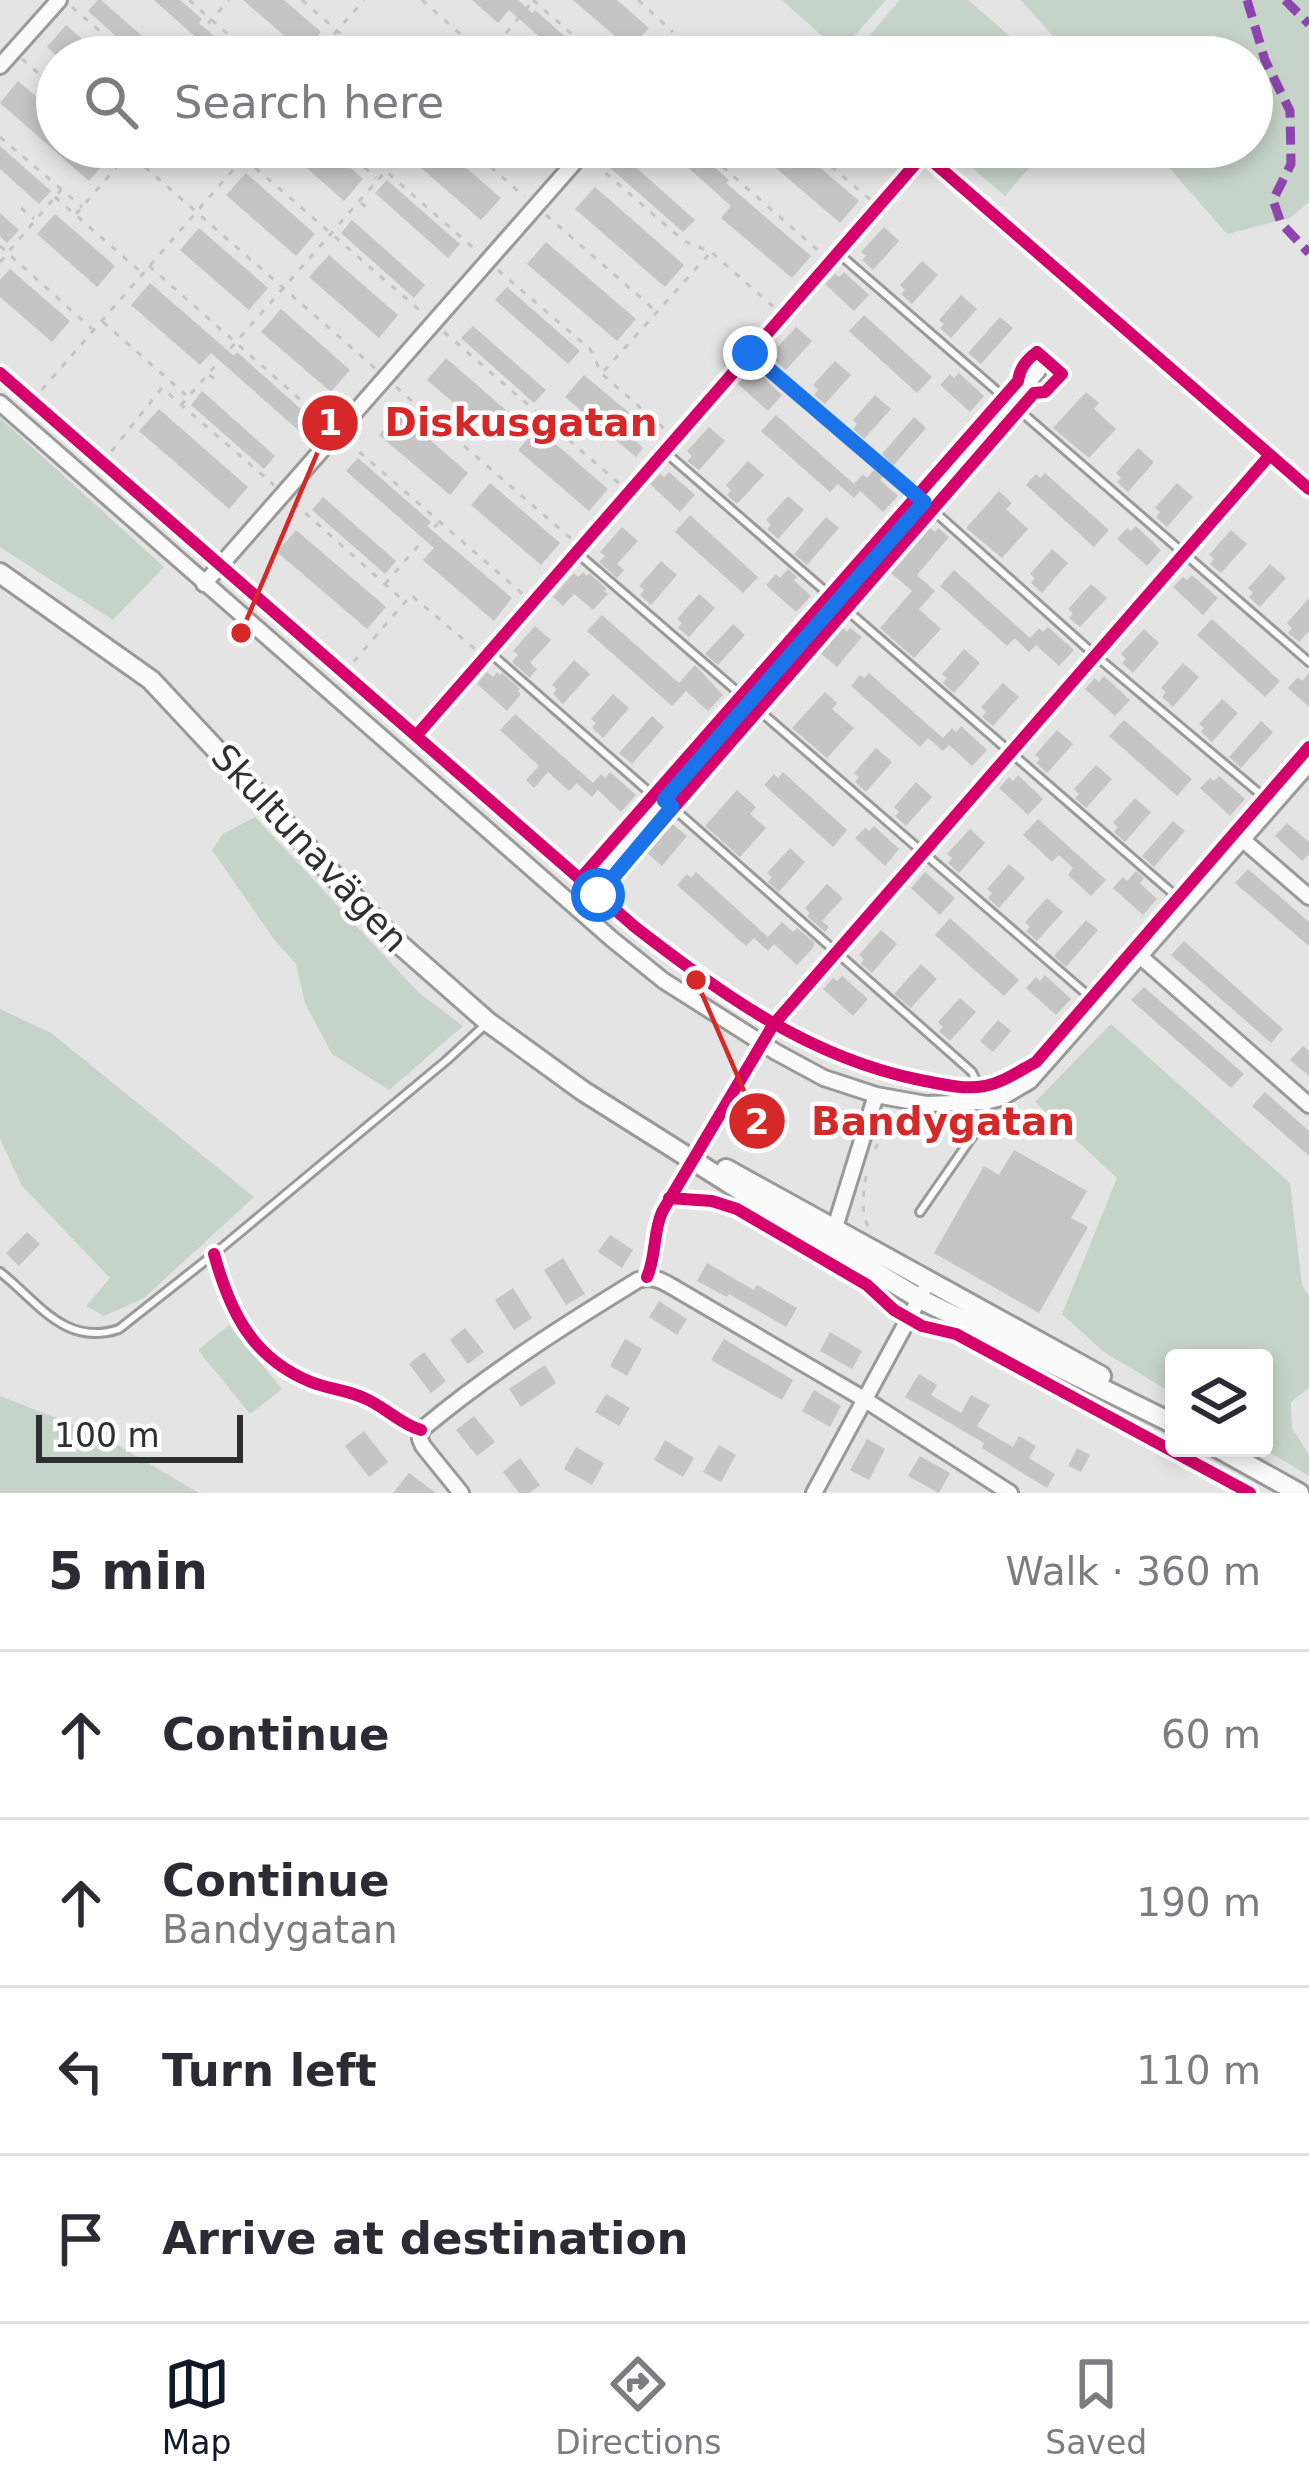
<!DOCTYPE html>
<html lang="en">
<head>
<meta charset="utf-8">
<style>
  :root { --surface:#fff; --page:#f2f2f3; --text:#2b2b33; --muted:#7c7c81; --line:#e1e1e2; --accent:#111827 }
  body { margin:0; font-family:"DejaVu Sans",sans-serif; background:var(--page); color:var(--text) }
  .controls { position:absolute; right:36px; bottom:36px; display:grid; overflow:hidden; border-radius:12px; box-shadow:0 6px 18px #0003 }
  .controls button { width:108px; height:108px; display:grid; place-items:center; padding:0; border:0; border-bottom:3px solid var(--line); background:var(--surface); color:var(--text); font:60px sans-serif }
  .scale { position:absolute; left:36px; bottom:30px; width:207px; box-sizing:border-box; padding-left:12px; border:6px solid #2e2f2f; border-top:0; font-size:33px; line-height:42px; white-space:nowrap; color:#2e2f2f; -webkit-text-stroke:9px #fff; paint-order:stroke }
  .stop { position:absolute; width:36px; height:36px; margin:-27px; border:9px solid #1a73e8; border-radius:50%; background:#fff }
  .stop.end { background:#1a73e8; border-color:#fff; box-shadow:0 3px 12px #0008 }
  .list { margin:0; padding:0; list-style:none }
  h2 { display:flex; justify-content:space-between; align-items:center; height:156px; margin:0; padding:0 48px; font-size:51px }
  h2 small { font-size:39px; font-weight:400; color:var(--muted) }
  .list li { display:grid; grid-template-columns:78px 1fr auto; gap:36px; align-items:center; box-sizing:border-box; height:168px; padding:0 48px; border-top:3px solid var(--line) }
  .list b { display:block; font-size:45px; white-space:nowrap }
  .list p { margin:0; font-size:39px; white-space:nowrap; color:var(--muted) }
  .list em { font-size:39px; font-style:normal; color:var(--muted) }
  .icon { flex:none; width:66px; height:66px; fill:none; stroke:currentColor; stroke-width:2; stroke-linecap:round; stroke-linejoin:round }
  .map { position:relative; flex:none; width:1309px; height:1493px; overflow:hidden }
  .search { position:absolute; background:var(--surface); box-shadow:0 6px 18px #0003; left:36px; right:36px; top:36px; height:132px; display:flex; align-items:center; gap:30px; box-sizing:border-box; padding:0 42px; border-radius:66px; color:var(--muted); font-size:45px }
  .sheet { height:828px; background:var(--surface) }
  nav { display:flex; justify-content:space-around; align-items:center; box-sizing:border-box; height:168px; border-top:3px solid var(--line); background:var(--surface); font-size:33px; color:var(--muted) }
  nav a { display:grid; justify-items:center; gap:6px }
  nav .on { color:var(--accent) }
  .map>svg:first-child { display:block }
  .green { fill:#c6d3c8 }
  .building { fill:#c5c5c6 }
  .lines { fill:none; stroke-linecap:round; stroke-linejoin:round }
  .lane-casing { stroke:#9a9a9b; stroke-width:12 }
  .street-casing { stroke:#9a9a9b; stroke-width:20 }
  .secondary-casing { stroke:#9a9a9b; stroke-width:24 }
  .path { stroke:#c3c4c4; stroke-width:3; stroke-dasharray:6 9; stroke-linecap:butt }
  .lane { stroke:#fbfbfb; stroke-width:6 }
  .street { stroke:#fbfbfb; stroke-width:14 }
  .secondary { stroke:#fbfbfb; stroke-width:18 }
  .quiet { stroke:#8e44ad; stroke-width:9; stroke-dasharray:18 9; stroke-linecap:butt }
  .cycleway-casing { stroke:#fff; stroke-width:20 }
  .cycleway { stroke:#d6006c; stroke-width:12 }
  .route { stroke:#1a73e8; stroke-width:15 }
  .labels { text-anchor:middle; dominant-baseline:central; stroke-width:9; stroke-linejoin:round; paint-order:stroke }
  .street-label { font-size:36px; fill:#2e2f2f; stroke:#fff }
  .leader { fill:none; stroke:#d62828; stroke-width:4.5 }
  .callout-dot { fill:#d62828; stroke:#fff; stroke-width:4.5 }
  .mark-label { font-size:36px; text-anchor:middle; font-weight:bold; fill:#fff }
  .callout-label { font-size:39px; text-anchor:middle; font-weight:bold; fill:#d62828; stroke:#fff; stroke-width:9; stroke-linejoin:round; paint-order:stroke }
</style>
</head>
<body>
<div class="map">
<svg width="1309" height="1493" viewBox="0 0 1309 1493">
  <rect width="100%" height="100%" fill="#e4e4e5"/>
  <path class="green" d="M782,0H886L840,52Z
    M900,0H968L1034,57H851Z
    M1021,0H1309V202L1290,218L1227,234L1151,147H1252V57H1071Z
    M948,147H1047L1005,196Z
    M0,418L164,567L113,620L0,547Z
    M255,817L418,992L463,1026L389,1090L332,1054L305,1003L296,964L273,938L212,850L223,834Z
    M0,1009L51,1033L254,1197L144,1298L104,1316L86,1306L110,1278L22,1186L0,1139Z
    M1111,1024L1290,1183L1302,1285L1309,1296V1388L1291,1402L1292,1428L1309,1455V1476L1263,1448L1264,1358H1174V1394L1104,1352L1062,1314L1117,1178L1035,1102Z
    M229,1325L282,1389L250,1414L198,1350Z
    M0,1396L102,1436L199,1493H0Z"/>
  <path class="building" d="M98,0H101L166,57H139L88,11Z
    M154,0H180L202,19L199,23L238,57H192L203,44Z
    M243,0H284L321,32L303,52Z
    M472,0H518L532,13L535,10L588,57H562L509,10L498,23Z
    M573,0H617L649,28L630,49Z
    M66,25L103,57H58L47,47Z
    M18,81L57,114V147H95L108,159L89,181L0,103Z
    M0,146L51,191L39,204L0,169Z
    M283,147H327L363,179L344,201Z
    M397,147H442L501,198L481,220Z
    M504,147H543L527,166Z
    M665,147H691L729,180L726,183L811,256L792,278L721,218L731,206Z
    M783,147H796L859,201L840,223L770,163Z
    M622,155L695,220L683,232L610,168Z
    M246,173L315,234L296,256L226,195Z
    M387,180L460,244L448,258L375,193Z
    M595,187L684,265L665,287L575,209Z
    M0,213L19,230L7,243L0,236Z
    M55,214L115,266L97,287L37,234Z
    M352,220L425,285L414,298L341,233Z
    M884,227L899,241L873,270L862,260L866,256L861,252Z
    M199,228L268,288L249,310L180,250Z
    M546,242L636,319L617,341L527,264Z
    M329,255L398,315L379,338L309,277Z
    M922,261L938,275L912,304L901,294L905,290L900,285Z
    M10,269L70,321L52,342L0,297V280Z
    M844,272L869,295L854,311L825,284L835,274L839,277Z
    M150,283L234,356L237,352L310,417L298,430L211,353L200,365L131,305Z
    M507,287L580,351L568,364L495,300Z
    M961,295L977,309L951,338L940,328L944,324L939,320Z
    M281,309L350,370L331,392L261,332Z
    M864,315L932,377L917,393L849,331Z
    M1000,317L1013,328L981,364L968,353Z
    M473,326L546,390L534,403L461,338Z
    M796,327L812,341L786,370L775,360L779,356L774,351Z
    M446,358L516,419L497,440L427,380Z
    M835,361L851,375L825,404L814,395L818,390L813,385Z
    M757,372L782,395L768,411L738,384L748,373L752,377Z
    M959,373L984,396L970,412L940,385L950,374L954,378Z
    M584,375L633,416L622,428L643,448L636,457L565,397Z
    M202,391L275,456L264,469L191,405Z
    M1086,392L1099,403L1094,409L1116,429L1089,458L1053,428Z
    M875,395L891,409L864,439L853,429L857,424L853,420Z
    M159,409L248,487L229,509L139,431Z
    M398,412L468,473L450,495L379,435Z
    M776,415L854,484L863,474L867,478L874,470L883,477L880,480L898,496L883,512L860,491L854,498L838,484L830,492L761,431Z
    M914,417L926,428L893,466L882,454Z
    M709,427L725,441L699,470L687,461L692,456L687,451Z
    M537,428L608,489L589,511L518,450Z
    M1138,448L1154,462L1128,492L1117,482L1121,478L1116,473Z
    M358,458L431,522L427,526L512,598L494,621L423,560L434,548L346,471Z
    M748,461L764,475L737,504L727,495L731,490L726,485Z
    M669,472L695,495L680,512L650,484L660,474L664,477Z
    M1045,473L1109,530L1094,547L1026,485L1036,474L1040,478Z
    M490,483L560,543L541,565L471,505Z
    M1177,483L1193,497L1167,527L1156,517L1160,512L1155,508Z
    M999,491L1012,503L1006,509L1028,529L1002,558L966,528Z
    M788,496L804,510L778,539L767,529L771,525L766,520Z
    M323,497L396,561L385,574L312,510Z
    M690,515L758,577L743,593L675,532Z
    M826,517L839,528L807,565L794,554Z
    M1136,526L1161,550L1147,566L1117,539L1127,528L1131,531Z
    M622,527L638,541L617,564L624,570L617,578L599,562L605,556L600,552Z
    M930,528L935,532L938,528L949,537L917,575L935,591L919,609L941,629L914,658L880,628L912,591L891,573Z
    M296,530L386,607L367,629L277,552Z
    M1231,530L1247,544L1221,573L1210,564L1214,559L1209,555Z
    M1052,549L1068,563L1042,593L1031,583L1035,578L1030,574Z
    M661,561L677,575L651,605L640,595L644,590L639,586Z
    M1270,564L1286,578L1260,607L1249,597L1253,593L1248,588Z
    M788,569L797,577L794,580L811,596L796,612L766,585L776,574L780,578Z
    M954,570L1030,638L1039,628L1043,632L1048,627L1074,650L1059,666L1036,645L1029,652L1015,638L1007,646L940,586Z
    M583,572L587,576L589,573L607,589L604,591L608,594L593,610L574,594L563,606L553,597L574,573L578,577Z
    M1192,575L1218,598L1203,615L1173,587L1183,577L1187,580Z
    M1091,584L1107,598L1080,627L1069,618L1073,613L1068,609Z
    M699,594L715,608L689,637L678,628L682,623L677,619Z
    M1309,598V631L1299,642L1288,633L1292,628L1287,623Z
    M602,615L679,683L695,665L723,695L708,711L686,691L672,706L587,631Z
    M1212,619L1280,681L1265,697L1197,635Z
    M733,624L745,635L718,665L705,654Z
    M535,626L551,640L530,663L537,669L530,678L512,662L518,655L513,651Z
    M842,627L847,632L850,628L862,637L837,667L820,653Z
    M1144,629L1159,643L1133,673L1122,663L1126,659L1121,654Z
    M964,649L980,663L954,693L943,683L947,678L942,674Z
    M574,660L590,674L563,704L553,694L557,689L552,685Z
    M1183,663L1199,677L1173,707L1162,697L1166,692L1161,688Z
    M487,672L493,677L497,672L500,675L502,673L520,689L518,691L521,694L507,711L477,684Z
    M869,673L943,738L952,728L956,732L961,726L987,750L972,766L949,745L943,751L928,738L920,747L851,686L860,675L864,678Z
    M1309,673V707L1288,688L1298,677L1302,681Z
    M1104,676L1130,700L1115,716L1085,689L1095,678L1099,682Z
    M1003,683L1019,697L993,726L982,717L986,712L981,707Z
    M825,692L837,703L832,709L854,728L827,758L792,728Z
    M613,694L629,708L603,738L592,728L596,723L591,719Z
    M1222,699L1238,713L1212,742L1201,732L1204,728L1199,724Z
    M515,714L593,783L601,774L605,778L610,772L636,795L621,812L598,790L592,797L577,783L569,791L548,772L534,788L526,780L539,766L500,730Z
    M652,716L664,727L632,764L619,753Z
    M1124,720L1192,779L1177,796L1109,736Z
    M1261,721L1273,732L1241,768L1229,757Z
    M1057,730L1073,744L1047,773L1036,763L1040,759L1035,755Z
    M876,748L892,762L866,792L855,782L859,777L854,773Z
    M1096,765L1112,779L1086,808L1075,798L1079,794L1074,789Z
    M783,772L847,830L833,847L764,785L774,774L778,778Z
    M1018,775L1043,799L1028,815L999,788L1009,777L1013,781Z
    M1219,776L1245,799L1230,816L1200,788L1210,778L1214,781Z
    M916,782L932,797L906,826L895,816L899,812L894,807Z
    M737,790L756,807L750,814L766,828L740,857L705,826Z
    M1135,798L1151,812L1125,842L1114,832L1118,827L1113,823Z
    M1038,819L1106,880L1091,896L1068,875L1073,868L1059,855L1052,862L1023,835Z
    M1173,821L1185,831L1154,867L1142,856Z
    M671,823L687,836L662,866L646,852Z
    M1287,823L1309,842V854L1302,861L1275,836Z
    M874,826L899,849L885,866L855,838L865,828L869,831Z
    M970,829L985,843L959,873L948,863L952,858L947,854Z
    M790,848L805,862L779,892L768,882L772,877L767,873Z
    M1009,864L1025,878L999,908L988,898L992,893L987,889Z
    M1248,869L1309,922V946L1235,883Z
    M1136,871L1144,878L1140,883L1157,899L1143,915L1113,888L1123,877L1127,881Z
    M696,872L768,937L782,922L793,932L797,928L815,943L812,949L797,965L774,944L768,951L754,938L746,946L677,885L687,874L691,878Z
    M925,872L955,898L940,915L911,888Z
    M827,884L843,898L822,921L829,927L825,932L807,916L810,913L805,908Z
    M1047,898L1063,912L1037,941L1026,931L1030,927L1025,922Z
    M950,918L1019,980L1004,996L935,935Z
    M1086,920L1098,930L1066,967L1054,956Z
    M881,930L897,944L872,973L861,964L864,959L859,955Z
    M1184,941L1283,1029L1271,1043L1171,955Z
    M921,964L937,979L911,1008L894,994Z
    M1045,975L1071,999L1056,1015L1026,988L1036,977L1040,981Z
    M842,976L868,999L853,1016L823,989L833,978L837,981Z
    M1144,987L1244,1074L1231,1088L1131,1000Z
    M960,998L976,1012L950,1041L939,1031L943,1027L938,1022Z
    M998,1020L1011,1031L993,1052L980,1041Z
    M1303,1046L1309,1051V1076L1290,1060Z
    M1265,1092L1309,1131V1156L1252,1106Z
    M1014,1150L1087,1191L1071,1218L1088,1227L1039,1313L934,1253L984,1166L999,1175Z
    M27,1232L40,1244L19,1266L6,1253Z
    M610,1235L633,1250L622,1268L598,1252Z
    M563,1258L585,1294L566,1305L544,1270Z
    M707,1263L754,1290L757,1285L797,1308L786,1327L729,1294L727,1297L697,1281Z
    M513,1288L532,1318L514,1330L495,1300Z
    M659,1301L687,1319L677,1335L649,1317Z
    M465,1328L484,1352L468,1364L450,1340Z
    M830,1332L862,1351L852,1369L820,1351Z
    M625,1339L642,1349L627,1376L610,1366Z
    M724,1339L793,1380L782,1400L711,1360Z
    M424,1352L446,1381L431,1393L409,1364Z
    M545,1365L556,1383L521,1407L509,1389Z
    M919,1374L937,1385L931,1395L961,1413L971,1395L990,1405L977,1426L1013,1447L1019,1436L1036,1446L1029,1458L1055,1474L1047,1488L982,1448L984,1443L905,1397Z
    M814,1390L841,1406L830,1427L802,1411Z
    M606,1394L630,1408L619,1426L595,1412Z
    M474,1416L495,1442L477,1456L456,1430Z
    M364,1431L388,1462L369,1477L345,1446Z
    M867,1439L885,1449L869,1480L850,1470Z
    M665,1440L694,1458L683,1477L654,1460Z
    M719,1445L736,1455L721,1482L703,1472Z
    M576,1447L604,1463L592,1485L564,1469Z
    M1077,1448L1090,1455L1081,1472L1068,1466Z
    M920,1456L950,1473L939,1493L908,1476Z
    M520,1458L540,1485L529,1493H519L503,1472Z
    M409,1473L436,1493H393Z"/>
  <g class="lines">
    <defs>
      <path id="lane" d="M838,253L1309,662
        M750,353L917,496L1096,656L1265,798
        M664,451L1177,897
        M576,552L1090,997
        M489,652L648,791L664,800L972,1072L979,1087
        M920,1212L988,1114L986,1105
        M0,1272C38,1302 65,1347 119,1329L214,1254L447,1060L485,1025"/>
      <path id="street" d="M665,57L673,48
        M0,66L59,0
        M0,403L613,940L664,981L776,1052L824,1078L876,1095L926,1104L985,1102L1001,1098L1030,1081L1309,764
        M204,584L588,147
        M1243,840L1309,897
        M573,904L1038,371
        M1141,957L1309,1105
        M833,1234L876,1095
        M461,1493L423,1446L420,1439L421,1430C489,1373 563,1326 638,1280C652,1276 659,1279 671,1286L864,1399L1010,1493
        M814,1493L923,1292"/>
      <path id="secondary" d="M0,573L151,680L388,934L488,1022L583,1091L751,1197L920,1299L1174,1424
        M726,1169L1101,1376
        M1218,1448L1299,1493"/>
    </defs>
    <use href="#lane" class="lane-casing"/>
    <use href="#street" class="street-casing"/>
    <use href="#secondary" class="secondary-casing"/>
    <path class="path" d="M189,0L254,57
      M302,0L367,57
      M422,0L486,57
      M533,0L598,57
      M638,0L673,32
      M72,7L130,57
      M460,46L472,57
      M689,47L701,57
      M487,56L531,3
      M178,57L229,0
      M314,57L364,0
      M451,57L465,40
      M22,59L57,90
      M0,137L82,207
      M122,147L376,369
      M342,147L376,178
      M468,147L525,197
      M700,147L829,260
      M808,147L878,206
      M366,154L477,251
      M244,158L424,314
      M360,161L372,147
      M594,163L684,241L711,252L783,315
      M55,197L141,272
      M361,203L371,211
      M21,208L34,219
      M76,214L134,147
      M546,215L657,312
      M0,246L92,329
      M0,262L61,190
      M149,266L328,424
      M498,270L590,349L602,374L675,438
      M103,322L186,395
      M444,332L629,492
      M604,371L710,253
      M209,375L221,383
      M396,387L575,542
      M32,401L253,147
      M181,405L384,173
      M348,442L532,602
      M102,463L162,388L274,485
      M294,503L405,602
      M385,584L438,523
      M344,673L411,595L477,651
      M875,1149L887,1127L908,1116
      M866,1176C863,1195 860,1214 870,1230
      M1176,1453L1179,1448"/>
    <use href="#lane" class="lane"/>
    <use href="#street" class="street"/>
    <use href="#secondary" class="secondary"/>
    <path class="quiet" d="M1247,0L1265,60L1290,111L1291,164L1273,200L1281,223L1309,253
      M1285,0L1309,24"/>
    <defs>
      <path id="cycleway" d="M916,147L1309,489
        M0,373L635,927C721,994 810,1058 920,1080C942,1084 963,1090 985,1086C1004,1082 1019,1071 1036,1062L1309,747
        M416,736L924,154
        M580,879L1018,381C1020,368 1026,360 1037,352L1062,374L1045,392L1034,393L1020,409L598,895
        M669,1198L712,1201L737,1209L867,1285L894,1310L922,1326L956,1334L1250,1493
        M214,1254C230,1312 252,1358 311,1382C328,1389 347,1390 364,1398C384,1406 400,1424 421,1430
        M647,1277C656,1257 653,1233 662,1212L773,1025L1270,455"/>
    </defs>
    <use href="#cycleway" class="cycleway-casing"/>
    <use href="#cycleway" class="cycleway"/>
  </g>
  <g class="lines">
    <path class="route" d="M598,895L672,807L664,800L924,502L750,353"/>
  </g>
  <g class="labels">
    <g class="street-label">
      <text transform="translate(310 848) rotate(47)">Skultunavägen</text>
    </g>
  </g>
  <path class="leader" d="M241 633L330 423M696 980L757 1121"/>
  <g class="callout-dot">
    <circle cx="241" cy="633" r="12"/>
    <circle cx="696" cy="980" r="12"/>
    <circle cx="330" cy="423" r="30"/>
    <circle cx="757" cy="1121" r="30"/>
  </g>
  <g class="mark-label">
    <text x="330" y="435">1</text>
    <text x="757" y="1134">2</text>
  </g>
  <g class="callout-label">
    <text x="521" y="436">Diskusgatan</text>
    <text x="943" y="1135">Bandygatan</text>
  </g>
</svg>
<div class="controls">
<button><svg class="icon" aria-label="layers" viewBox="0 0 24 24"><path d="M12 4l9 5-9 5-9-5zM3 14l9 5 9-5"/></svg></button>
</div>
<div class="scale">100 m</div>
<div class="stop" style="left:598px;top:895px"></div>
<div class="stop end" style="left:750px;top:353px"></div>
<div class="search"><svg class="icon" aria-label="search" viewBox="0 0 24 24"><circle cx="10" cy="10" r="6"/><path d="M15 15l6 6"/></svg>Search here</div>
</div>
<section class="sheet">
<h2>5 min<small>Walk · 360 m</small></h2>
<ul class="list">
<li><svg class="icon" aria-label="ahead" viewBox="0 0 24 24"><path d="M12 20V5M6 11l6-6 6 6"/></svg><div><b>Continue</b></div><em>60 m</em></li>
<li><svg class="icon" aria-label="ahead" viewBox="0 0 24 24"><path d="M12 20V5M6 11l6-6 6 6"/></svg><div><b>Continue</b><p>Bandygatan</p></div><em>190 m</em></li>
<li><svg class="icon" aria-label="left" viewBox="0 0 24 24"><path d="M17 20v-9H6M10 6l-5 5 5 5"/></svg><div><b>Turn left</b></div><em>110 m</em></li>
<li><svg class="icon" aria-label="arrive" viewBox="0 0 24 24"><path d="M6 21V4h12l-3 4 3 4H6"/></svg><div><b>Arrive at destination</b></div></li>
</ul>
</section>
<nav>
<a class="on"><svg class="icon" aria-label="map" viewBox="0 0 24 24"><path d="M3 6l6-2 6 2 6-2v14l-6 2-6-2-6 2zM9 4v14M15 6v14"/></svg>Map</a>
<a><svg class="icon" aria-label="directions" viewBox="0 0 24 24"><path d="M12 3l9 9-9 9-9-9zM9 14v-3h6M13 9l2 2-2 2"/></svg>Directions</a>
<a><svg class="icon" aria-label="saved" viewBox="0 0 24 24"><path d="M7 4h10v16l-5-4-5 4z"/></svg>Saved</a>
</nav>
</body>
</html>
